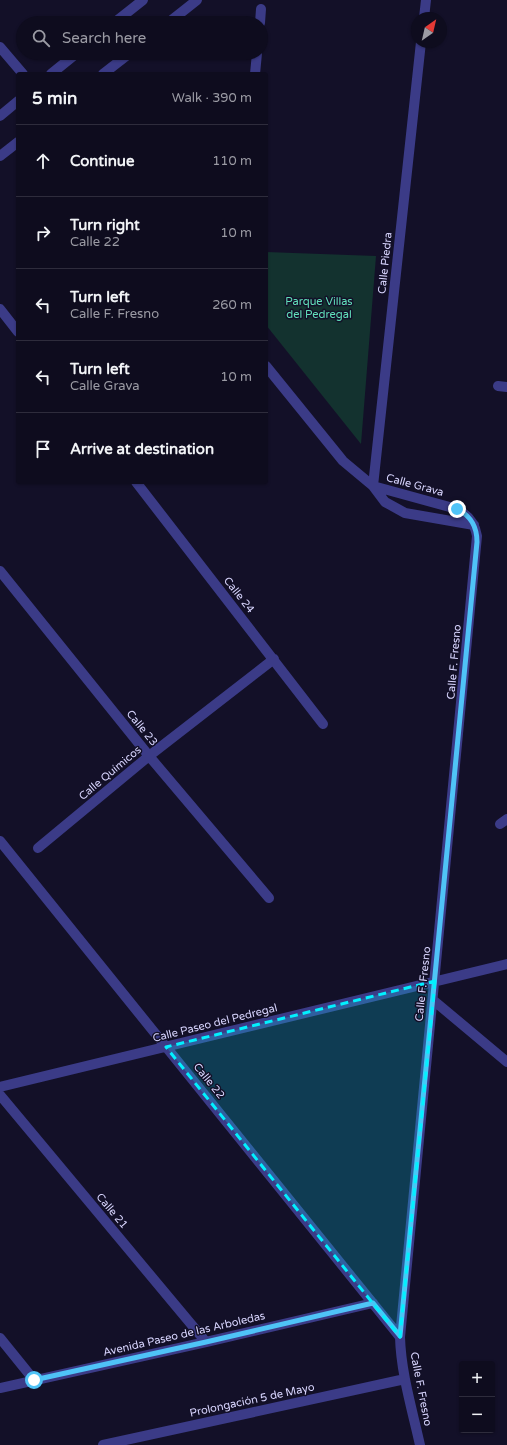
<!DOCTYPE html>
<html lang="en">
<head>
<meta charset="utf-8">
<style>
  :root { --surface:#0e0c1e; --page:#171527; --text:#f1f3f6; --muted:#9b9ba4; --line:#2e2c3c }
  body { margin:0; font-family:"Varela Round",sans-serif; background:var(--page); color:var(--text) }
  .controls { position:absolute; right:12px; bottom:12px; display:grid; overflow:hidden; border-radius:4px; box-shadow:0 1px 3px #0004 }
  .controls button { width:36px; height:36px; display:grid; place-items:center; padding:0; border:0; border-bottom:1px solid var(--line); background:var(--surface); color:var(--text); font:20px sans-serif }
  .compass { position:absolute; left:411px; top:12px; width:36px; height:36px; border-radius:50%; background:var(--surface); box-shadow:0 1px 3px #0004; rotate:34deg }
  .stop { position:absolute; width:12px; height:12px; margin:-9px; border:3px solid #4fc3f7; border-radius:50%; background:#fff }
  .stop.end { background:#4fc3f7; border-color:#fff; box-shadow:0 1px 4px #0008 }
  .list { margin:0; padding:0; list-style:none }
  h2 { display:flex; justify-content:space-between; align-items:center; height:52px; margin:0; padding:0 16px; font-size:17px }
  h2 small { font-size:13px; font-weight:400; color:var(--muted) }
  .list li { display:grid; grid-template-columns:26px 1fr auto; gap:12px; align-items:center; box-sizing:border-box; height:72px; padding:0 16px; border-top:1px solid var(--line) }
  .list b { display:block; font-size:15px; white-space:nowrap }
  .list p { margin:0; font-size:13px; white-space:nowrap; color:var(--muted) }
  .list em { font-size:13px; font-style:normal; color:var(--muted) }
  .icon { flex:none; width:22px; height:22px; fill:none; stroke:currentColor; stroke-width:2; stroke-linecap:round; stroke-linejoin:round }
  .map { position:relative; flex:none; width:507px; height:1445px; overflow:hidden }
  .search { position:absolute; background:var(--surface); box-shadow:0 1px 3px #0004; left:16px; top:16px; width:252px; height:44px; display:flex; align-items:center; gap:10px; box-sizing:border-box; padding:0 14px; border-radius:22px; color:var(--muted); font-size:15px }
  .panel { position:absolute; background:var(--surface); box-shadow:0 1px 3px #0004; left:16px; top:72px; width:252px; height:412px; border-radius:4px }
  .map>svg:first-child { display:block }
  .green { fill:#13322f }
  .lines { fill:none; stroke-linecap:round; stroke-linejoin:round }
  .minor { stroke:#3b3b87; stroke-width:10 }
  .tertiary { stroke:#3b3b87; stroke-width:10 }
  .route { stroke:#4fc3f7; stroke-width:5 }
  .marked { fill:#02f0ff; fill-opacity:0.2; stroke:#02f0ff; stroke-width:3; stroke-dasharray:8 5; stroke-linejoin:round }
  .labels { text-anchor:middle; dominant-baseline:central; stroke-width:3; stroke-linejoin:round; paint-order:stroke }
  .street-label { font-size:11px; fill:#d9d6ff; stroke:#131028 }
  .park-label { font-size:11px; fill:#61e0bb; stroke:#131028 }
</style>
</head>
<body>
<div class="map">
<svg width="507" height="1445" viewBox="0 0 507 1445">
  <rect width="100%" height="100%" fill="#131028"/>
  <path class="green" d="M266,252L376,256L361,444L266,325Z"/>
  <g class="lines">
    <path class="minor" d="M424,18L426,0
      M260,23L261,9
      M0,47L23,74
      M255,74L257,53
      M0,309L18,332
      M266,366L343,461L373,486L385,502L405,513L474,525
      M498,386L507,387
      M136,482L323,724
      M373,486L457,509C468,515 475,523 477,536L400,1337C401,1373 412,1409 420,1445
      M373,486L421,42
      M0,571L149,756L269,898
      M500,824L507,819
      M0,841L400,1337
      M38,848L149,756L274,659
      M433,1000L507,1062
      M0,1087L507,964
      M0,1095L206,1342
      M0,1338L34,1380
      M0,1388L206,1342L373,1303
      M103,1445L405,1379"/>
    <path class="tertiary" d="M114,23L143,0
      M168,23L197,0
      M51,74L77,53
      M103,74L130,53
      M0,116L18,101
      M0,156L18,142"/>
  </g>
  <g class="lines">
    <path class="route" d="M34,1380L206,1342L373,1303L400,1336L477,542C477,526 471,516 457,509"/>
  </g>
  <path class="marked" d="M435,981L400,1337L166,1047Z"/>
  <g class="labels">
    <g class="street-label">
      <text transform="translate(385 263) rotate(-84)">Calle Piedra</text>
      <text transform="translate(415 485) rotate(15)">Calle Grava</text>
      <text transform="translate(239 595) rotate(52)">Calle 24</text>
      <text transform="translate(454 662) rotate(-85)">Calle F. Fresno</text>
      <text transform="translate(142 728) rotate(51)">Calle 23</text>
      <text transform="translate(110 773) rotate(-40)">Calle Químicos</text>
      <text transform="translate(423 984) rotate(-84)">Calle F. Fresno</text>
      <text transform="translate(215 1023) rotate(-14)">Calle Paseo del Pedregal</text>
      <text transform="translate(209 1081) rotate(51)">Calle 22</text>
      <text transform="translate(112 1211) rotate(50)">Calle 21</text>
      <text transform="translate(184 1334) rotate(-13)">Avenida Paseo de las Arboledas</text>
      <text transform="translate(421 1389) rotate(79)">Calle F. Fresno</text>
      <text transform="translate(252 1400) rotate(-12)">Prolongación 5 de Mayo</text>
    </g>
    <g class="park-label">
      <text x="319" y="301">Parque Villas<tspan x="319" dy="13">del Pedregal</tspan></text>
    </g>
  </g>
</svg>
<div class="controls">
<button>+</button>
<button>−</button>
</div>
<svg class="compass" viewBox="-18 -18 36 36"><path d="M0-13l5 13h-10z" fill="#e53935"/><path d="M0 13l5-13h-10z" fill="#9b9ba4"/></svg>
<div class="stop" style="left:34px;top:1380px"></div>
<div class="stop end" style="left:457px;top:509px"></div>
<div class="search"><svg class="icon" aria-label="search" viewBox="0 0 24 24"><circle cx="10" cy="10" r="6"/><path d="M15 15l6 6"/></svg>Search here</div>
<section class="panel">
<h2>5 min<small>Walk · 390 m</small></h2>
<ul class="list">
<li><svg class="icon" aria-label="ahead" viewBox="0 0 24 24"><path d="M12 20V5M6 11l6-6 6 6"/></svg><div><b>Continue</b></div><em>110 m</em></li>
<li><svg class="icon" aria-label="right" viewBox="0 0 24 24"><path d="M7 20v-9h11M14 6l5 5-5 5"/></svg><div><b>Turn right</b><p>Calle 22</p></div><em>10 m</em></li>
<li><svg class="icon" aria-label="left" viewBox="0 0 24 24"><path d="M17 20v-9H6M10 6l-5 5 5 5"/></svg><div><b>Turn left</b><p>Calle F. Fresno</p></div><em>260 m</em></li>
<li><svg class="icon" aria-label="left" viewBox="0 0 24 24"><path d="M17 20v-9H6M10 6l-5 5 5 5"/></svg><div><b>Turn left</b><p>Calle Grava</p></div><em>10 m</em></li>
<li><svg class="icon" aria-label="arrive" viewBox="0 0 24 24"><path d="M6 21V4h12l-3 4 3 4H6"/></svg><div><b>Arrive at destination</b></div></li>
</ul>
</section>
</div>
</body>
</html>
